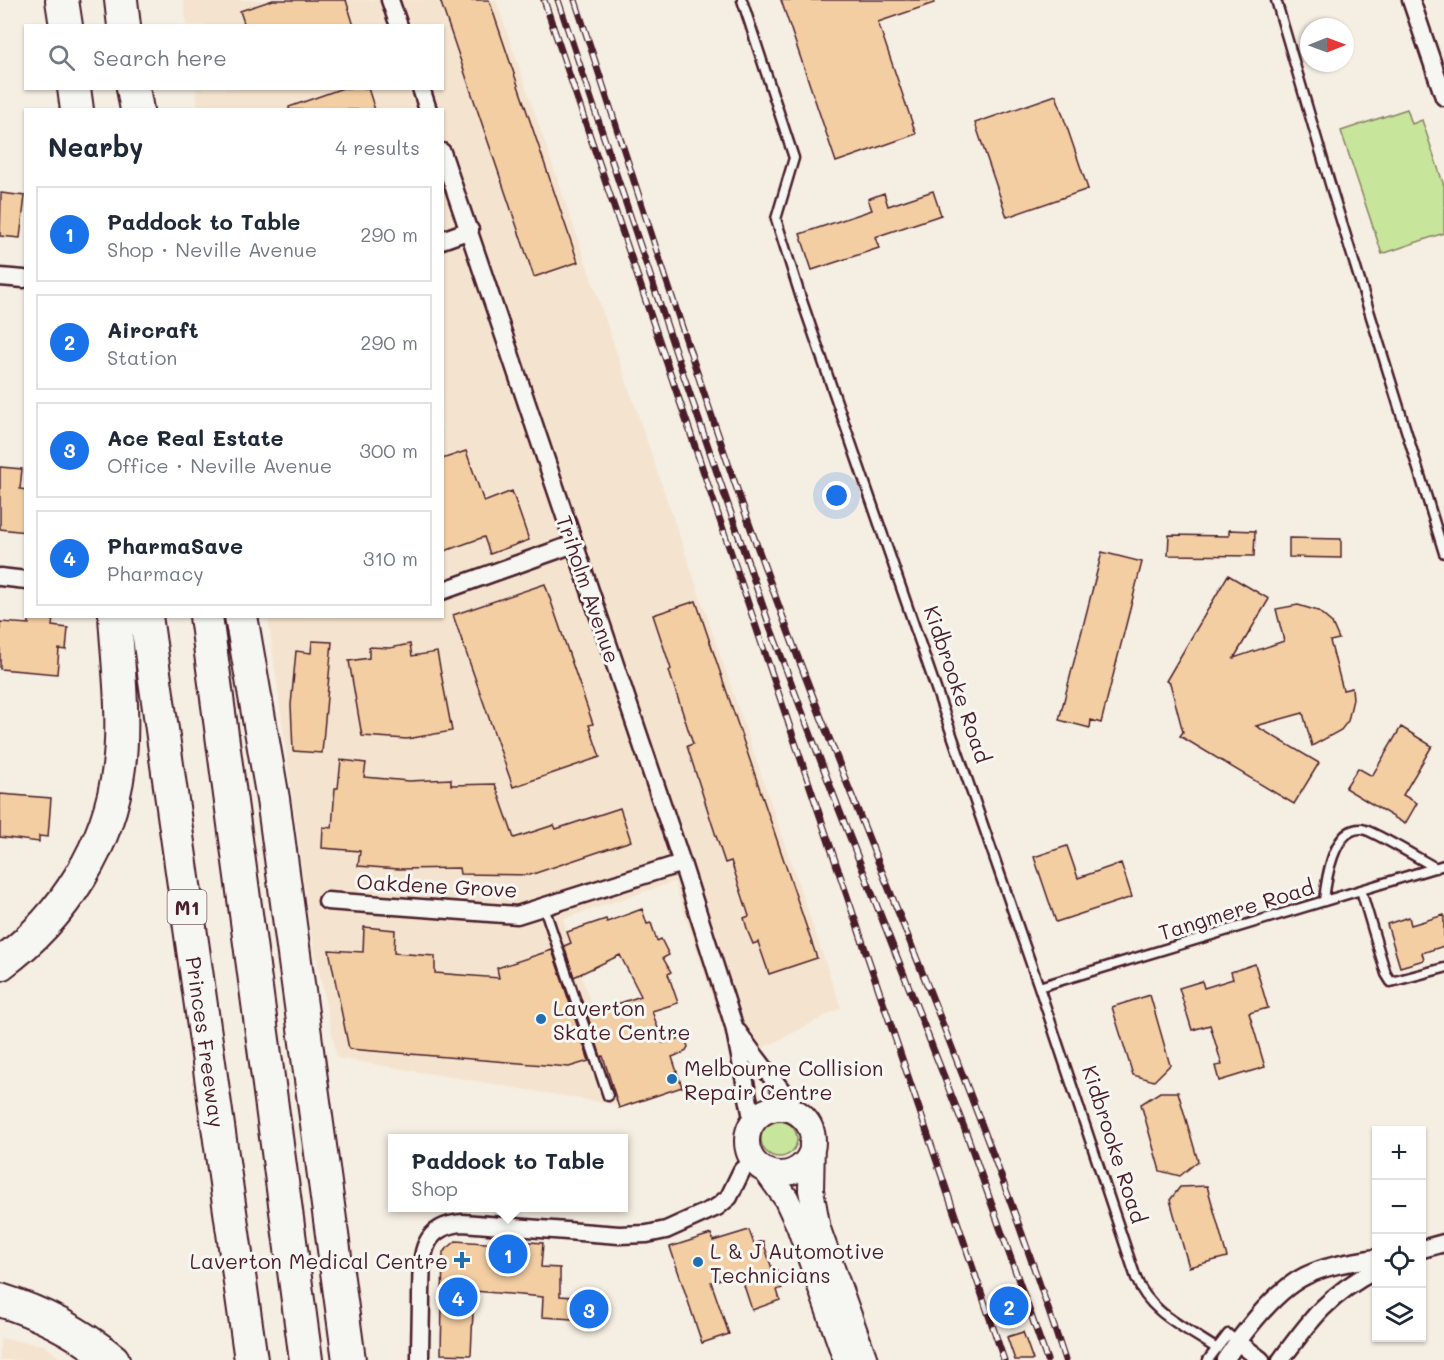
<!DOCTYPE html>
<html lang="en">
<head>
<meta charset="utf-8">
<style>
  :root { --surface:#fff; --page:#f6f6f7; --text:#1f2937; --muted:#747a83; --line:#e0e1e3; --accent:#1a73e8 }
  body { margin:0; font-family:Mali,sans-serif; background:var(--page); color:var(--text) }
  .controls { position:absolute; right:18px; bottom:18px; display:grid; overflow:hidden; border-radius:0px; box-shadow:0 2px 4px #0004 }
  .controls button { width:54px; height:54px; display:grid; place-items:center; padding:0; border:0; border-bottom:2px solid var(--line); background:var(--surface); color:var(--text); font:30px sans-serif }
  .compass { position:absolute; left:1300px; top:18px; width:54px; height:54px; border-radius:50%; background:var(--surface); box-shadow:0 2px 4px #0004; rotate:89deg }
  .you { position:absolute; left:837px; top:496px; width:21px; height:21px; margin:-15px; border:4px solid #fff; border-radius:50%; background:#1a73e8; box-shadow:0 0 0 9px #1a73e833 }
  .badge { display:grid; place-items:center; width:39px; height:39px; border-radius:50%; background:var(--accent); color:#fff; font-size:20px; font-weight:700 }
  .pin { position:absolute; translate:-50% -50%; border:3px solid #fff; box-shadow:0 2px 6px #0006 }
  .popup { position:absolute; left:388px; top:1134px; width:240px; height:78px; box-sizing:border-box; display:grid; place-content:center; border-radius:0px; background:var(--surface); filter:drop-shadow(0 2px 4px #0005); font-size:20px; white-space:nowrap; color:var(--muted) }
  .popup b { font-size:22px; color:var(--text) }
  .popup::after { content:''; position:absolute; left:50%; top:100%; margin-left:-12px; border:12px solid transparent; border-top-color:var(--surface) }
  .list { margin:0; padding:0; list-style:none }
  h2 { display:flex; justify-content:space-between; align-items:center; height:78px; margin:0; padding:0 24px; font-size:26px }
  h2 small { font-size:20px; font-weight:400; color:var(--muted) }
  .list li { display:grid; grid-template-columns:39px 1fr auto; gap:18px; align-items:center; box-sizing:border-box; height:96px; margin:0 12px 12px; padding:0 12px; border:2px solid var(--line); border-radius:0px }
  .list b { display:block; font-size:22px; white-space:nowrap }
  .list p { margin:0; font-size:20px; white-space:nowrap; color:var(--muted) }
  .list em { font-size:20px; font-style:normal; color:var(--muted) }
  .icon { flex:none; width:33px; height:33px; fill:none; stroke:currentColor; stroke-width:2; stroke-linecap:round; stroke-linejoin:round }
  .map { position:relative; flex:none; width:1444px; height:1360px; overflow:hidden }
  .search { position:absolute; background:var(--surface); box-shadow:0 2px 4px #0004; left:24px; top:24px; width:420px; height:66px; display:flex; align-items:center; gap:15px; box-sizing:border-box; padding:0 21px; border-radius:0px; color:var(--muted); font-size:22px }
  .panel { position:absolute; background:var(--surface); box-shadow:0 2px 4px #0004; left:24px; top:108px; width:420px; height:510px; border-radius:0px }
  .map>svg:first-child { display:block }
  .built { fill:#f4e4cf }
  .green { fill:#c8e59c; stroke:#898264; stroke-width:1.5 }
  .building { fill:#f3cea3; stroke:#4a1f2b; stroke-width:1.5 }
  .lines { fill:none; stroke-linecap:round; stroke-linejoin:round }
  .lane-casing { stroke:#4a1f2b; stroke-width:13 }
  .street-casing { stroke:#4a1f2b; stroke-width:21 }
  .secondary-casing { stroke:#4a1f2b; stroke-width:28 }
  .highway-casing { stroke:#4a1f2b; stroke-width:36 }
  .lane { stroke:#f6f6f2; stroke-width:8 }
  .street { stroke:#f6f6f2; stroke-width:16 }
  .secondary { stroke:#f6f6f2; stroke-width:24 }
  .highway { stroke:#f6f6f2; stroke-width:32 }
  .rail-casing { stroke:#4a1f2b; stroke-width:7 }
  .rail { stroke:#f6f6f2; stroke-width:4.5; stroke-dasharray:14; stroke-linecap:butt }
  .poi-dot { fill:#1f6fb2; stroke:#f6f6f2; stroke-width:2 }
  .labels { text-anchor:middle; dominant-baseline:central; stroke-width:6; stroke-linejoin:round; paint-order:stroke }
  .shield { fill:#f6f6f2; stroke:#7e6067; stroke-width:1.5 }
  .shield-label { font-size:20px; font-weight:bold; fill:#4a1f2b }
  .street-label { font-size:21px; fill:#4a1f2b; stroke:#f6f6f2 }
  .poi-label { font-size:21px; fill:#4a1f2b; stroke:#f6f6f2; text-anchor:start }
</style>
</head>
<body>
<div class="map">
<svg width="1444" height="1360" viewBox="0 0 1444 1360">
  <rect width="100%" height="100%" fill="#f5eee2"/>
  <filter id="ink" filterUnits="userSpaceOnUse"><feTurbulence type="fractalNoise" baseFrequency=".0167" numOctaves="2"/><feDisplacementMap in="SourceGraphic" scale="12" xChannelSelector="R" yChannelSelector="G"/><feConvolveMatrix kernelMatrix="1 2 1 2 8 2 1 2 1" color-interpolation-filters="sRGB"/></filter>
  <g filter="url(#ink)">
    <path class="built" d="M183,0H496L841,1008L734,1063L674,882L563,919L593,1010L587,1012L618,1105L337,1058L309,922L268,617L442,616V110L198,109L196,89L442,88V26L187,25Z
      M0,1338L44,1345L63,1360H0Z"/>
    <path class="green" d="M1407,109L1412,124L1422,120L1444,186V233L1382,254L1341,131Z
      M761 1139a18 18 0 1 1 36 0a18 18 0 1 1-36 0Z"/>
    <path class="building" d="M273,0H346L354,26H245L240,11Z
      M440,0H489L578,262L534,277Z
      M781,0H934V3L878,22L916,134L836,162Z
      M343,88H368L375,110H289V107Z
      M1056,95L1088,189L1007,217L975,123Z
      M933,191L941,215L875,237L879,248L812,270L800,234L872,210L868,199L884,193L888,206Z
      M1,193L25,196L20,238L0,236Z
      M466,451L484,502L512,491L529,540L490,554L484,537L442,552V459Z
      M0,467L22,469L20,489L26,490V532L0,529Z
      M1229,530L1255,531L1254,556L1168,555L1169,535L1229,536Z
      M1289,538L1341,539V558L1289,557Z
      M1102,552L1142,562L1101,723L1091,720L1090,728L1059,720Z
      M1228,575L1269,599L1234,658L1284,641L1276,609L1298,605L1318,611L1332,623L1339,639L1330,641L1343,690L1352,688L1353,699L1348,721L1341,730L1312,746L1303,713L1256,726L1319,763L1294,804L1180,736L1183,732L1170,683L1166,681Z
      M545,584L593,724L589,725L600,757L513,787L453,615Z
      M696,601L817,958L769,974L758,942L753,944L748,932L744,918L749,916L731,861L725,863L716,836L687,746L693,744L669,671L671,669L653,615Z
      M29,616L53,618L52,626L68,628L66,650L59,649L57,674L0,669V622L29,624Z
      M312,641L332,642L322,753L293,751L291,705L296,651L311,653Z
      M410,644L412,656L437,652L452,731L407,739L362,736L349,661L369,658V647L390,648Z
      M1401,727L1432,746L1403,795L1417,803L1405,824L1345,788L1358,768L1372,776Z
      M341,760L366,763L364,777L409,781L451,779V785L495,784L514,838L554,825L556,829L620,808L631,841L530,875L460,874L459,868L399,869L358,866L360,851L322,848L323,827L332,828L335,788H338Z
      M0,794L51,798L48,837L39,836V842L0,837Z
      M1067,846L1078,878L1121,863L1132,897L1056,922L1034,857Z
      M642,909L647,924L651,923L657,941L661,939L669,955L663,958L671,972L668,974L678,1003L652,1011L663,1043L685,1037L688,1047L685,1052L672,1057L682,1087L619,1108L603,1056L601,1057L587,1014L641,996L620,955L574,977L564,946L571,943L567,932L606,919L607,922Z
      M1444,915V946L1422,953L1424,960L1400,967L1387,924L1409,917L1411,925Z
      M364,927L395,930L394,953L435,956V973L499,978L497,968L552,950L589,1061L569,1067L349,1049L329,950L363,952Z
      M1255,964L1268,1008L1249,1013L1265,1067L1219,1081L1215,1066L1222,1065L1210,1025L1192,1030L1179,988L1202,981L1204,988L1233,979L1231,972Z
      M1150,995L1170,1065L1154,1081L1133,1075L1112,1007Z
      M1160,1092H1178L1198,1161L1180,1176L1160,1171L1141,1104Z
      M1207,1186L1227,1257L1189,1267L1170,1200L1180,1187Z
      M749,1230L754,1244L763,1241L773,1272L777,1270L782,1288L777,1290L780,1300L752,1310L740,1273L711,1282L729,1334L702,1343L670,1247L711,1234L713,1241Z
      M500,1240L543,1243L541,1267L560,1268V1296L601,1299L603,1321L542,1317L543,1297L474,1291L471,1355L441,1354L443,1252L456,1241L499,1244Z
      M1023,1332L1033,1360H1015L1007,1337Z"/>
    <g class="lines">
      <defs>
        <path id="lane" d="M742,0L794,158L776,219L800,295L1039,987L1136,1278C1150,1314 1187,1328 1217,1349
          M1276,0L1333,194L1444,553
          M1361,890L1386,974L1391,982L1444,968
          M1324,901C1326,881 1333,827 1362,829C1372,830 1423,861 1436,868
          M544,907L608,1096
          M1039,987L1444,865
          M1208,1360L1228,1334L1238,1342"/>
        <path id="street" d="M390,0L399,26
          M1411,0L1444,97
          M421,88L428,110
          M442,152L682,863L734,1026L753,1123
          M442,240L470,230
          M0,277L24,279
          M0,577L26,580
          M442,591L574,544
          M327,901L517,915L682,863
          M738,1032C758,1062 782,1089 803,1119
          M1422,1249L1444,1243
          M1238,1342L1261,1360
          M420,1360C420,1338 421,1317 421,1295C422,1260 418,1226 463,1223L619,1235L647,1234L666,1230L717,1207L729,1197L742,1170
          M1225,1360C1244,1332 1274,1291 1305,1276C1327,1265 1352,1262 1376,1258
          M1281,1360C1311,1319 1330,1293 1376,1270"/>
        <path id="secondary" d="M747 1141a33 33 0 1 1 66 0a33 33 0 1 1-66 0Z
          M812,1143L811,1190L818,1229L865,1360
          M767,1172L786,1198L799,1226L846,1360"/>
        <path id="highway" d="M62,0L66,26
          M121,0L124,26
          M74,88L77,110
          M133,88L137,110
          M146,616L251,1360
          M206,616L306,1360
          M241,616L273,799L349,1360
          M0,964C64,917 109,846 119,767C125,717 118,666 115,616
          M0,1300C42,1313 79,1332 113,1360"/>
      </defs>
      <use href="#lane" class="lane-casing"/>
      <use href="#street" class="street-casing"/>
      <use href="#secondary" class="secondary-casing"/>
      <use href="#highway" class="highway-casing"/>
      <use href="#lane" class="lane"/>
      <use href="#street" class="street"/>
      <use href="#secondary" class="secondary"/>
      <use href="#highway" class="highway"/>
      <defs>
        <path id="rail" d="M544,0L1004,1360
          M558,0L679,362L769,624L840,812L967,1135L1047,1360
          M575,0C646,216 714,434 794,647C884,885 987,1118 1065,1360"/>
      </defs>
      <use href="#rail" class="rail-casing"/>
      <use href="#rail" class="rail"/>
    </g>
  </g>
  <g class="poi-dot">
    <circle cx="541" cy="1019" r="6"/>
    <circle cx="672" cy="1079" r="6"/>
    <path d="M459 1251h6v6h6v6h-6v6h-6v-6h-6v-6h6z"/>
    <circle cx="698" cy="1262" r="6"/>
  </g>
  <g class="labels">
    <rect class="shield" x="167.5" y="890" width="39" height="34" rx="4.5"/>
    <g class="shield-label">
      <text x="187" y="907">M1</text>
    </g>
    <g class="street-label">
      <text transform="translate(589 589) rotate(71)">Triholm Avenue</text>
      <text transform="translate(958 684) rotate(71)">Kidbrooke Road</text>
      <text transform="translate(437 885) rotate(3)">Oakdene Grove</text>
      <text transform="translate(1236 909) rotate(-17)">Tangmere Road</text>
      <text transform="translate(206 1042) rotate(82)">Princes Freeway</text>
      <text transform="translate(1115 1144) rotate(72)">Kidbrooke Road</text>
    </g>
    <g class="poi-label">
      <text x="553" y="1007">Laverton<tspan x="553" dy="24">Skate Centre</tspan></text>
      <text x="684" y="1067">Melbourne Collision<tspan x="684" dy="24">Repair Centre</tspan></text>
      <text x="710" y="1250">L &amp; J Automotive<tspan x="710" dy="24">Technicians</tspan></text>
      <text x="448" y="1260" text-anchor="end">Laverton Medical Centre</text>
    </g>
  </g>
</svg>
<div class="controls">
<button>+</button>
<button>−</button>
<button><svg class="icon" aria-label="locate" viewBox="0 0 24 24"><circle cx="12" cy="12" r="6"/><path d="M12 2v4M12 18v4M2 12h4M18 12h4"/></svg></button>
<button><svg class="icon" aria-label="layers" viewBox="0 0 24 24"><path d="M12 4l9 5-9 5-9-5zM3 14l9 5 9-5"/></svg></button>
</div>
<svg class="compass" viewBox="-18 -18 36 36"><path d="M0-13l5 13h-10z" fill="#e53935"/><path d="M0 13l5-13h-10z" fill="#747a83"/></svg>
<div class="you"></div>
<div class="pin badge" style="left:508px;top:1254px">1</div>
<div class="popup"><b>Paddock to Table</b>Shop</div>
<div class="pin badge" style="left:1009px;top:1306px">2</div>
<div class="pin badge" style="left:589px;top:1309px">3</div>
<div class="pin badge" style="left:458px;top:1297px">4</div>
<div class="search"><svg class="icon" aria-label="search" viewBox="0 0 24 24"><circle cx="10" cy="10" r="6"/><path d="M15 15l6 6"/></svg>Search here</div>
<section class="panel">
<h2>Nearby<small>4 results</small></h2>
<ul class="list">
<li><span class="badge">1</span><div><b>Paddock to Table</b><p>Shop · Neville Avenue</p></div><em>290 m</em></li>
<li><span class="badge">2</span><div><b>Aircraft</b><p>Station</p></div><em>290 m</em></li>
<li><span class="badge">3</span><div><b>Ace Real Estate</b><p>Office · Neville Avenue</p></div><em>300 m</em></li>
<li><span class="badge">4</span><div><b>PharmaSave</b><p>Pharmacy</p></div><em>310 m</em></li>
</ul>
</section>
</div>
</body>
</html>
